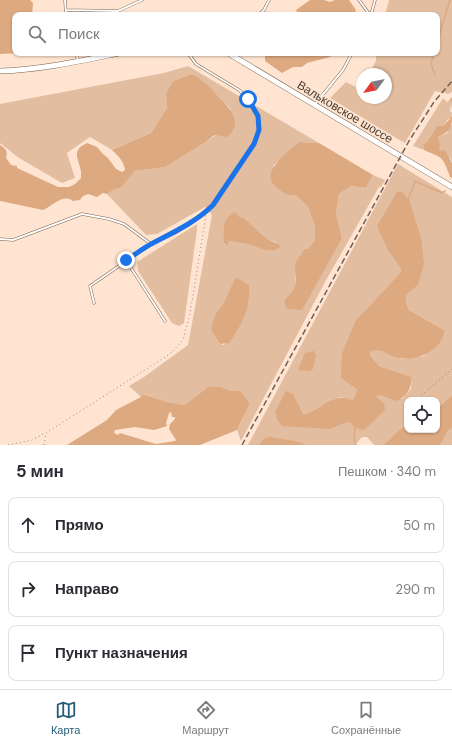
<!DOCTYPE html>
<html lang="ru">
<head>
<meta charset="utf-8">
<style>
  :root { --surface:#fff; --page:#f2f2f3; --text:#2b2b33; --muted:#7c7c81; --line:#e1e1e2; --accent:#245d77 }
  body { margin:0; font-family:"DM Sans",sans-serif; background:var(--page); color:var(--text) }
  .controls { position:absolute; right:12px; bottom:12px; display:grid; overflow:hidden; border-radius:8px; box-shadow:0 1px 3px #0004 }
  .controls button { width:36px; height:36px; display:grid; place-items:center; padding:0; border:0; border-bottom:1px solid var(--line); background:var(--surface); color:var(--text); font:20px sans-serif }
  .compass { position:absolute; left:356px; top:68px; width:36px; height:36px; border-radius:50%; background:var(--surface); box-shadow:0 1px 3px #0004; rotate:237deg }
  .stop { position:absolute; width:12px; height:12px; margin:-9px; border:3px solid #1a73e8; border-radius:50%; background:#fff }
  .stop.end { background:#1a73e8; border-color:#fff; box-shadow:0 1px 4px #0008 }
  .list { margin:0; padding:0; list-style:none }
  h2 { display:flex; justify-content:space-between; align-items:center; height:52px; margin:0; padding:0 16px; font-size:17px }
  h2 small { font-size:13px; font-weight:400; color:var(--muted) }
  .list li { display:grid; grid-template-columns:26px 1fr auto; gap:12px; align-items:center; box-sizing:border-box; height:56px; margin:0 8px 8px; padding:0 8px; border:1px solid var(--line); border-radius:8px }
  .list b { display:block; font-size:15px; white-space:nowrap }
  .list em { font-size:13px; font-style:normal; color:var(--muted) }
  .icon { flex:none; width:22px; height:22px; fill:none; stroke:currentColor; stroke-width:2; stroke-linecap:round; stroke-linejoin:round }
  .map { position:relative; flex:none; width:452px; height:445px; overflow:hidden }
  .search { position:absolute; background:var(--surface); box-shadow:0 1px 3px #0004; left:12px; right:12px; top:12px; height:44px; display:flex; align-items:center; gap:10px; box-sizing:border-box; padding:0 14px; border-radius:8px; color:var(--muted); font-size:15px }
  .sheet { height:244px; background:var(--surface) }
  nav { display:flex; justify-content:space-around; align-items:center; box-sizing:border-box; height:56px; border-top:1px solid var(--line); background:var(--surface); font-size:11px; color:var(--muted) }
  nav a { display:grid; justify-items:center; gap:2px }
  nav .on { color:var(--accent) }
  .map>svg:first-child { display:block }
  .green { fill:#e2bda0; fill-rule:evenodd }
  .water { fill:#dda981; fill-rule:evenodd }
  .lines { fill:none; stroke-linecap:round; stroke-linejoin:round }
  .stream { stroke:#dda981; stroke-width:1.5 }
  .lane-casing { stroke:#7d614b; stroke-width:3 }
  .secondary-casing { stroke:#7d614b; stroke-width:6 }
  .path { stroke:#9a8779; stroke-width:1; stroke-dasharray:1 3; stroke-linecap:butt }
  .lane { stroke:#fff; stroke-width:2 }
  .secondary { stroke:#fff; stroke-width:5 }
  .rail { stroke:#716155; stroke-width:1.5; stroke-dasharray:6 3; stroke-linecap:butt }
  .route { stroke:#1a73e8; stroke-width:5 }
  .labels { text-anchor:middle; dominant-baseline:central; stroke-width:3; stroke-linejoin:round; paint-order:stroke }
  .street-label { font-size:12px; fill:#473a30; stroke:#ffe5d1 }
</style>
</head>
<body>
<div class="map">
<svg width="452" height="445" viewBox="0 0 452 445">
  <rect width="100%" height="100%" fill="#ffe5d1"/>
  <path class="green" d="M389,0H452V92L448,94L435,91L405,143L396,138L330,98L346,82L360,89L362,87V98H386V74H369L376,61V53H437V15H385Z
    M188,66L319,143L298,142L273,166L296,195L308,207L315,226V240L308,249L295,272L296,286L291,294L285,299V305L342,238L336,214L339,194L351,186L366,188L373,175L385,180L381,187H379L325,282L241,441L237,430L250,403L241,391H231L221,387L209,386L185,405L167,402L144,394L141,397L129,386L144,377L188,345L212,215L205,207L157,234L146,235L107,194L115,189L121,188L135,171L165,167L206,142L216,135L231,109L203,81L191,74L173,81L166,93L167,108L151,133L112,150L90,137L67,153L75,178L62,183L19,158L0,143V104L164,73ZM244,218L266,238L277,243L261,248L250,244L229,241L228,246L224,243ZM235,278L249,285C251,312 239,323 224,345L220,344L214,335L216,313L223,304Z
    M452,97V111L451,104L450,111L452,113L451,118L447,120L445,125L437,126L427,142L423,144L424,150L413,146L443,98L447,102Z
    M452,124V163L451,159L439,149L438,137L447,133Z
    M398,164L452,197V395L437,409V400H407V423L383,445H374L367,437H362L355,445H307L300,442L263,439L259,445H248ZM409,199L418,285L405,295L406,303L409,310L444,330L424,356L403,359L390,355L380,349L371,351L370,355L379,366L412,377L411,389L402,399L380,394L350,422L342,424L331,429L275,412L310,414L332,400L341,397L352,400L355,396L357,389L356,320L400,273L401,269L389,252Z
    M197,224V230L184,323L179,326L172,323L138,271L137,262Z
    M452,428V445H440L448,429Z"/>
  <path class="water" d="M0,0H30L33,3L32,15H15V53H23L0,54Z
    M310,0H324L330,2L335,0H349L356,10L354,15H299L296,10Z
    M267,53H335L330,57L307,63L302,67H293L282,73L265,61V56H268L269,55Z
    M191,74C203,79 210,87 218,96C229,107 245,123 227,137L216,135L213,136L206,142L165,167L135,171L121,188L115,189L107,194L103,193L97,197L88,194L83,196L80,200L73,201C64,193 52,206 43,210L0,201V145C6,149 8,151 6,158L11,165L17,166V168L58,187H69L75,184L81,178V171L77,157V152L80,147L87,143L97,147L103,154L108,158L116,169L122,172L125,170C124,161 118,156 112,150L151,133L167,108L166,93L173,81Z
    M452,115C452,129 450,131 438,137L440,145L439,149L442,151L445,150L452,163V178L450,177C443,157 443,158 424,150L423,144L427,142L437,126L445,125C447,121 451,119 452,115Z
    M298,142L319,143L373,175L366,188L351,186L339,194L336,214L342,238L302,310L288,309L285,305V299C305,282 290,276 297,260C299,256 303,253 305,249H308L315,240V226L308,207L296,195C289,196 283,193 277,188C258,173 287,153 298,142Z
    M397,192H402L409,199L421,238L424,264L418,285L406,295V303L409,310L444,330C445,336 440,343 436,347C423,358 408,362 392,356C381,351 384,349 371,351L370,355L379,366L412,377C411,389 408,395 397,401L380,395L376,397L384,403L385,410L364,430L355,428L350,422L342,424L331,429L282,426L278,421L275,412L286,391L293,394L303,414C317,413 326,399 340,398C344,397 349,399 352,400L355,396L357,389L341,378L342,353L356,320L400,273L401,269L389,252L377,226Z
    M235,212L239,217L244,218L266,238L281,246C273,256 257,246 248,244C242,243 235,242 229,241L228,246L224,243C224,229 221,219 235,212Z
    M235,278L239,279L249,285C251,309 242,324 229,343L220,344L214,335L211,328L216,313L223,304Z
    M314,351L316,356L313,369L309,371L298,370L305,353Z
    M209,386L221,387L231,391H241L250,403L237,430L200,445H67L107,420L116,410L141,397L143,394L167,402L185,405ZM171,412L172,417H175V419L170,424L169,429L176,440L175,441L156,444L120,433L118,435L114,433L115,430L135,427L154,430L167,426L166,423L169,413Z
    M452,395V428L448,430L440,445H383L407,423V430H437V409Z
    M270,437L300,442L307,445H259L263,439Z"/>
  <g class="lines">
    <path class="stream" d="M437,43L450,0
      M434,53L431,64L435,75
      M451,99L452,101
      M408,200L415,181L442,193L445,191
      M355,427L354,440L356,445"/>
    <defs>
      <path id="lane" d="M65,0L66,15
        M359,0L370,15
        M66,10L118,11L142,0
        M258,15L264,10L269,0
        M371,15L375,0
        M76,53L78,60
        M315,104L343,70L352,53
        M0,239L13,240L82,214L109,219L124,224L151,244
        M126,260L165,321
        M94,303L90,286L151,244L175,233L206,212L213,205L254,144L259,130L258,116L248,99L239,90L196,64L188,53"/>
      <path id="secondary" d="M228,53L452,187
        M0,71C40,70 80,61 119,53"/>
    </defs>
    <use href="#lane" class="lane-casing"/>
    <use href="#secondary" class="secondary-casing"/>
    <path class="path" d="M418,398L452,369
      M8,445L32,440L45,433
      M44,445L46,433L170,354L183,340L190,314L206,215"/>
    <use href="#lane" class="lane"/>
    <use href="#secondary" class="secondary"/>
    <path class="rail" d="M242,445L409,141L434,102L452,81"/>
  </g>
  <g class="lines">
    <path class="route" d="M126,260C135,255 143,248 153,243C174,232 196,222 213,205L254,144L259,130L258,116L248,99"/>
  </g>
  <g class="labels">
    <g class="street-label">
      <text transform="translate(345 112) rotate(31)">Вальковское шоссе</text>
    </g>
  </g>
</svg>
<div class="controls">
<button><svg class="icon" aria-label="locate" viewBox="0 0 24 24"><circle cx="12" cy="12" r="6"/><path d="M12 2v4M12 18v4M2 12h4M18 12h4"/></svg></button>
</div>
<svg class="compass" viewBox="-18 -18 36 36"><path d="M0-13l5 13h-10z" fill="#e53935"/><path d="M0 13l5-13h-10z" fill="#7c7c81"/></svg>
<div class="stop" style="left:248px;top:99px"></div>
<div class="stop end" style="left:126px;top:260px"></div>
<div class="search"><svg class="icon" aria-label="search" viewBox="0 0 24 24"><circle cx="10" cy="10" r="6"/><path d="M15 15l6 6"/></svg>Поиск</div>
</div>
<section class="sheet">
<h2>5 мин<small>Пешком · 340 m</small></h2>
<ul class="list">
<li><svg class="icon" aria-label="ahead" viewBox="0 0 24 24"><path d="M12 20V5M6 11l6-6 6 6"/></svg><div><b>Прямо</b></div><em>50 m</em></li>
<li><svg class="icon" aria-label="right" viewBox="0 0 24 24"><path d="M7 20v-9h11M14 6l5 5-5 5"/></svg><div><b>Направо</b></div><em>290 m</em></li>
<li><svg class="icon" aria-label="arrive" viewBox="0 0 24 24"><path d="M6 21V4h12l-3 4 3 4H6"/></svg><div><b>Пункт назначения</b></div></li>
</ul>
</section>
<nav>
<a class="on"><svg class="icon" aria-label="map" viewBox="0 0 24 24"><path d="M3 6l6-2 6 2 6-2v14l-6 2-6-2-6 2zM9 4v14M15 6v14"/></svg>Карта</a>
<a><svg class="icon" aria-label="directions" viewBox="0 0 24 24"><path d="M12 3l9 9-9 9-9-9zM9 14v-3h6M13 9l2 2-2 2"/></svg>Маршрут</a>
<a><svg class="icon" aria-label="saved" viewBox="0 0 24 24"><path d="M7 4h10v16l-5-4-5 4z"/></svg>Сохранённые</a>
</nav>
</body>
</html>
